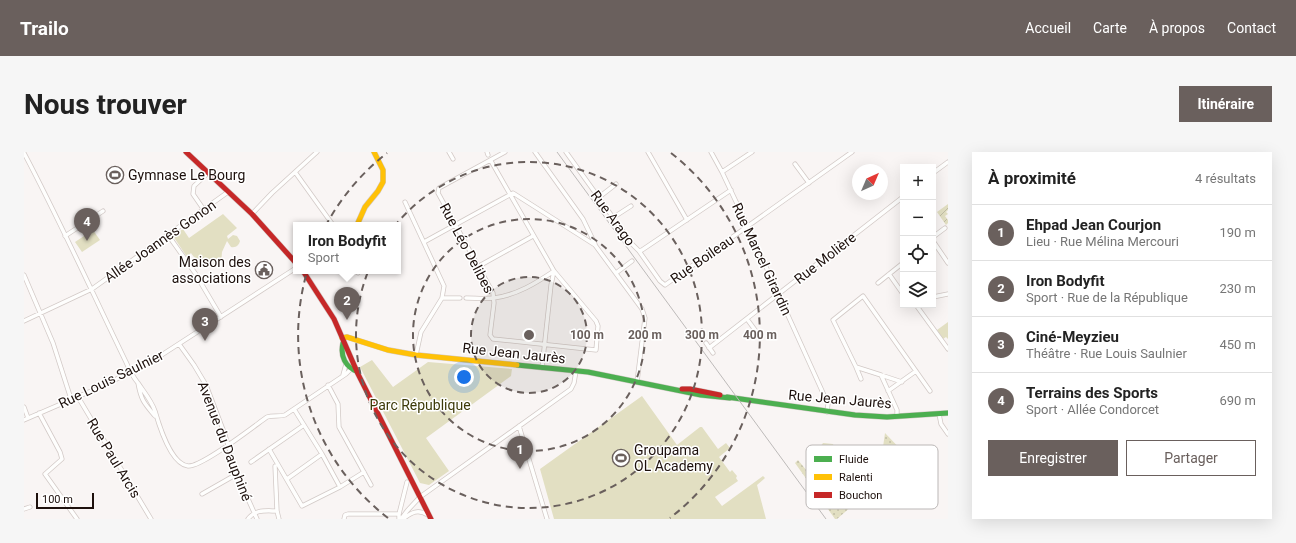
<!DOCTYPE html>
<html lang="fr">
<head>
<meta charset="utf-8">
<style>
  :root { --surface:#fff; --page:#f6f6f6; --text:#222; --muted:#767676; --line:#e0e0e0; --accent:#6a605d }
  body { margin:0; font-family:Roboto,sans-serif; background:var(--page); color:var(--text) }
  .controls { position:absolute; right:12px; top:12px; display:grid; overflow:hidden; border-radius:0px; box-shadow:0 4px 16px #0002 }
  .controls button { width:36px; height:36px; display:grid; place-items:center; padding:0; border:0; border-bottom:1px solid var(--line); background:var(--surface); color:var(--text); font:20px sans-serif }
  .compass { position:absolute; left:828px; top:12px; width:36px; height:36px; border-radius:50%; background:var(--surface); box-shadow:0 4px 16px #0002; rotate:44deg }
  .scale { position:absolute; left:12px; bottom:10px; width:58px; box-sizing:border-box; padding-left:4px; border:2px solid #1d100c; border-top:0; font-size:11px; line-height:14px; white-space:nowrap; color:#1d100c; -webkit-text-stroke:3px #fff; paint-order:stroke }
  .you { position:absolute; left:440px; top:225px; width:14px; height:14px; margin:-10px; border:3px solid #fff; border-radius:50%; background:#1a73e8; box-shadow:0 0 0 6px #1a73e833 }
  .badge { display:grid; place-items:center; width:26px; height:26px; border-radius:50%; background:var(--accent); color:#fff; font-size:13px; font-weight:700 }
  .pin { position:absolute; translate:-50% -33px; filter:drop-shadow(0 1px 2px #0008) }
  .pin::after { content:''; position:absolute; top:21px; width:14px; height:12px; background:inherit; clip-path:polygon(0 0,100% 0,50% 100%) }
  .popup { position:absolute; left:269px; top:70px; width:108px; height:52px; box-sizing:border-box; display:grid; place-content:center; border-radius:0px; background:var(--surface); filter:drop-shadow(0 1px 3px #0005); font-size:13px; white-space:nowrap; color:var(--muted) }
  .popup b { font-size:15px; color:var(--text) }
  .popup::after { content:''; position:absolute; left:50%; top:100%; margin-left:-8px; border:8px solid transparent; border-top-color:var(--surface) }
  .list { margin:0; padding:0; list-style:none }
  h2 { display:flex; justify-content:space-between; align-items:center; height:52px; margin:0; padding:0 16px; font-size:17px }
  h2 small { font-size:13px; font-weight:400; color:var(--muted) }
  .list li { display:grid; grid-template-columns:26px 1fr auto; gap:12px; align-items:center; box-sizing:border-box; height:56px; padding:0 16px; border-top:1px solid var(--line) }
  .list b { display:block; font-size:15px; white-space:nowrap }
  .list p { margin:0; font-size:13px; white-space:nowrap; color:var(--muted) }
  .list em { font-size:13px; font-style:normal; color:var(--muted) }
  .actions { display:flex; gap:8px; padding:12px 16px }
  .actions a { flex:1; padding:9px 0; border:1px solid var(--accent); border-radius:0px; text-align:center; font-size:14px; color:var(--accent) }
  .actions .main { background:var(--accent); color:#fff }
  .icon { flex:none; width:22px; height:22px; fill:none; stroke:currentColor; stroke-width:2; stroke-linecap:round; stroke-linejoin:round }
  .map { position:relative; flex:none; width:924px; height:367px; overflow:hidden; border-radius:0px }
  header { display:flex; align-items:center; gap:24px; box-sizing:border-box; height:56px; padding:0 20px; background:var(--accent); color:#fff }
  header strong { font-size:19px }
  nav { display:flex; gap:22px; margin-inline-start:auto; font-size:14px }
  .intro { display:flex; align-items:center; justify-content:space-between; box-sizing:border-box; height:96px; padding:0 24px }
  h1 { margin:0; font-size:28px }
  .button { padding:10px 18px; border-radius:0px; background:var(--accent); color:#fff; font-size:14px; font-weight:700 }
  main { display:flex; gap:24px; padding:0 24px }
  aside { flex:1; background:var(--surface); border-radius:0px; box-shadow:0 4px 16px #0002 }
  .map>svg:first-child { display:block }
  .grass { fill:url(#grass-dots) }
  .park { fill:#e2dfc2 }
  .garden { fill:url(#garden-furrows) }
  .water { fill:#d0adc9 }
  .lines { fill:none; stroke-linecap:round; stroke-linejoin:round }
  .street-casing { stroke:#d2c9c6; stroke-width:5 }
  .fast-casing { stroke:#d2c9c6; stroke-width:6 }
  .slow-casing { stroke:#d2c9c6; stroke-width:6 }
  .jam-casing { stroke:#d2c9c6; stroke-width:6 }
  .street { stroke:#fefefd; stroke-width:3.5 }
  .fast { stroke:#4caf50; stroke-width:5 }
  .slow { stroke:#ffc107; stroke-width:5 }
  .jam { stroke:#c62828; stroke-width:5 }
  .tram { stroke:#bdbab9; stroke-width:1 }
  .ring { fill:none; stroke:#6a605d; stroke-width:2; stroke-dasharray:7 5 }
  .labels { text-anchor:middle; dominant-baseline:central; stroke-width:3; stroke-linejoin:round; paint-order:stroke }
  .poi-label { font-size:14px; fill:#1d100c; stroke:#fff; text-anchor:start }
  .street-label { font-size:14px; fill:#1d100c; stroke:#fff }
  .park-label { font-size:14px; fill:#3d3a08; stroke:#fff }
  .key { fill:#fff; stroke:#bbb7b6; stroke-width:1 }
  .key-label { font-size:11px; fill:#1d100c }
  .centre { fill:#6a605d; stroke:#fff; stroke-width:2 }
  .ring-label { font-size:12px; text-anchor:middle; font-weight:bold; fill:#6a605d; stroke:#fff; stroke-width:3; stroke-linejoin:round; paint-order:stroke }
</style>
</head>
<body>
<header>
<strong>Trailo</strong>
<nav><a>Accueil</a><a>Carte</a><a>À propos</a><a>Contact</a></nav>
</header>
<div class="intro"><h1>Nous trouver</h1><a class="button">Itinéraire</a></div>
<main>
<div class="map">
<svg width="924" height="367" viewBox="0 0 924 367">
  <defs>
    <pattern id="grass-dots" width="8" height="8" patternUnits="userSpaceOnUse"><rect width="8" height="8" fill="#e2dfc2"/><path d="M2 2h.1M6 6h.1" fill="none" stroke="#c1bea6" stroke-width="1.8" stroke-linecap="round"/></pattern>
    <pattern id="garden-furrows" width="10" height="10" patternUnits="userSpaceOnUse"><rect width="10" height="10" fill="#e2dfc2"/><path d="M-1 1l2-2M0 10L10 0M9 11l2-2" fill="none" stroke="#c1bea6"/></pattern>
  </defs>
  <rect width="100%" height="100%" fill="#f9f5f4"/>
  <path class="grass" d="M861,281L883,304L857,327L838,301L840,300H844L847,303L858,302Z
    M799,291L809,292L810,295L806,304L802,308L794,298Z
    M819,302L827,308L821,315L815,316V309L813,307L814,303Z
    M837,302L851,323L852,328L833,344L824,349L828,354L813,367H811L771,311L774,308L788,325L800,344L809,354L816,349L813,346L818,343L820,329L825,330L828,335L834,336L846,328C840,321 824,310 837,302Z"/>
  <path class="park" d="M199,62L213,76L203,84L204,87L209,83L213,84L216,89C215,93 212,96 207,95L203,89L198,100L197,113C193,112 188,109 184,109C174,108 173,110 167,101L163,105L149,84L159,77L165,86Z
    M69,78L76,88L58,100L51,90Z
    M924,170V187L922,185L919,187L913,178Z
    M348,208L369,235L404,210L488,217L487,224L402,286L425,319L405,333L396,331L336,215Z
    M618,244L653,293L676,275H678L694,297L702,291L706,296L695,305L706,320L708,318L713,324L712,326L714,329L691,345L698,354L739,324L741,326L733,333L742,367H530L516,317Z
    M829,310L843,328L834,335L820,316Z"/>
  <path class="garden" d="M924,52V58L922,60L924,62L921,64L924,68V71L922,73L913,60Z"/>
  <path class="water" d="M867,294L869,295L872,298C872,307 865,313 857,316L851,313L852,308L861,303Z"/>
  <g class="lines">
    <defs>
      <path id="street" d="M425,0L429,7
        M463,0L464,3
        M511,0L559,67L571,92
        M542,0L608,92L615,99L618,98L707,38
        M624,0L663,68
        M687,0L698,20L724,75L804,252L803,260
        M0,1C36,69 68,140 102,210C105,217 109,225 114,231C120,240 127,248 131,259C135,273 147,312 164,314C178,315 229,275 243,265C249,263 255,265 261,263L322,222L328,216
        M467,9L530,119L572,169L574,174L572,198L469,187L466,183L470,151L469,141L414,41L415,36L481,0
        M771,12L785,31
        M271,20L309,73
        M698,20L728,0
        M909,21L924,10
        M574,46L592,32
        M381,50L420,134L418,146L397,180L392,203
        M180,58L169,42L170,34L184,21
        M228,62L248,41L293,0
        M590,65L607,54
        M144,83L171,121L197,165
        M41,84L79,59
        M909,85L921,76
        M909,89L924,111
        M400,90L489,41L571,93L618,157L621,166L613,230
        M615,99L636,129L641,133L828,0
        M455,114L509,84
        M333,119L334,121
        M592,121L608,109
        M865,122L879,142
        M0,123L29,191L47,247
        M854,131L879,111
        M909,145L924,142
        M418,146H436
        M442,146C451,146 461,147 470,146C493,143 512,131 530,119
        M892,153L924,197
        M723,167L734,182
        M0,169L68,137L204,40
        M682,191L689,201
        M155,192L170,213L182,233L201,283L212,320L233,367
        M685,196L879,45
        M832,215L809,168L839,144L906,239
        M518,216L527,133L530,119
        M319,223L322,212
        M857,223L878,230
        M837,227L832,215L857,223L873,258V264
        M114,231C117,248 120,251 131,264
        M304,233L314,252L315,275L347,333
        M864,239L892,219
        M54,245L127,367
        M0,255L4,266
        M270,257L298,302L316,335L340,320
        M15,261L36,300L38,307L21,322L53,367
        M915,262L917,272L924,282
        M0,268L81,233L133,206L272,116
        M495,274L523,367
        M245,297L278,354L316,335
        M227,310L280,273
        M251,314L253,359L255,367
        M263,327L298,302
        M178,342L213,322
        M0,357L6,355
        M224,367C231,357 242,359 253,359
        M320,367L321,363L324,362H375
        M375,367V362L383,330
        M377,367L383,359L396,345L547,237L550,231L552,219
        M379,367C388,360 394,357 404,363"/>
      <path id="fast" d="M319,191C316,204 321,215 334,220
        M493,213L564,220L677,243L706,246
        M703,245L831,263L863,265L924,261"/>
      <path id="slow" d="M333,73L341,55L354,39L359,30V18L350,0
        M318,186L323,185L364,198L392,203L493,213"/>
      <path id="jam" d="M162,0L228,62L272,111
        M279,119L310,167L334,222L407,367
        M658,237H666L696,243"/>
    </defs>
    <use href="#street" class="street-casing"/>
    <use href="#fast" class="fast-casing"/>
    <use href="#slow" class="slow-casing"/>
    <use href="#jam" class="jam-casing"/>
    <use href="#street" class="street"/>
    <use href="#fast" class="fast"/>
    <use href="#slow" class="slow"/>
    <use href="#jam" class="jam"/>
    <path class="tram" d="M533,0L802,367"/>
  </g>
  <circle cx="505" cy="183" r="58" fill="#6a605d" fill-opacity=".12"/>
  <g class="ring">
    <circle cx="505" cy="183" r="58"/>
    <circle cx="505" cy="183" r="116"/>
    <circle cx="505" cy="183" r="173"/>
    <path d="M364 366A231 231 0 0 1 363 1M647 1A231 231 0 0 1 646 366"/>
  </g>
  <defs>
    <symbol id="stadium-ring" viewBox="-11 -11 22 22"><circle r="9.5" fill="#fff" stroke="#6a605d" stroke-width="1.5"/><path d="M0-5a6.5 5 0 1 0 0 10a6.5 5 0 1 0 0-10ZM-3.5-1.8h7v3.6h-7Z" fill="#6a605d"/></symbol>
    <symbol id="civic-ring" viewBox="-11 -11 22 22"><circle r="9.5" fill="#fff" stroke="#6a605d" stroke-width="1.5"/><path d="M-.6-6.5H3V-4.5H.6V-3L4-1V1h2V6H-6V1h2V-1L-.6-3ZM-1.2 2.5V6h2.4V2.5Z" fill="#6a605d"/></symbol>
  </defs>
  <g fill-rule="evenodd">
    <use href="#stadium-ring" x="81" y="13" width="20" height="20"/>
    <use href="#civic-ring" x="230" y="108" width="20" height="20"/>
    <use href="#stadium-ring" x="587" y="296" width="20" height="20"/>
  </g>
  <g class="labels">
    <g class="poi-label">
      <text x="104" y="23">Gymnase Le Bourg</text>
      <text x="227" y="110" text-anchor="end">Maison des<tspan x="227" dy="16">associations</tspan></text>
      <text x="610" y="298">Groupama<tspan x="610" dy="16">OL Academy</tspan></text>
    </g>
    <g class="street-label">
      <text transform="translate(589 66) rotate(54)">Rue Arago</text>
      <text transform="translate(136 89) rotate(-35)">Allée Joannès Gonon</text>
      <text transform="translate(443 96) rotate(62)">Rue Léo Delibes</text>
      <text transform="translate(801 106) rotate(-38)">Rue Molière</text>
      <text transform="translate(678 107) rotate(-35)">Rue Boileau</text>
      <text transform="translate(738 107) rotate(65)">Rue Marcel Girardin</text>
      <text transform="translate(490 201) rotate(6)">Rue Jean Jaurès</text>
      <text transform="translate(87 227) rotate(-26)">Rue Louis Saulnier</text>
      <text transform="translate(816 247) rotate(5)">Rue Jean Jaurès</text>
      <text transform="translate(201 289) rotate(69)">Avenue du Dauphiné</text>
      <text transform="translate(90 306) rotate(59)">Rue Paul Arcis</text>
    </g>
    <g class="park-label">
      <text x="396" y="253">Parc République</text>
    </g>
  </g>
  <rect x="782" y="293" width="132" height="64" rx="6" class="key"/>
  <rect x="790" y="304" width="18" height="6" fill="#4caf50"/>
  <rect x="790" y="322" width="18" height="6" fill="#ffc107"/>
  <rect x="790" y="340" width="18" height="6" fill="#c62828"/>
  <g class="key-label">
    <text x="815" y="311">Fluide</text>
    <text x="815" y="329">Ralenti</text>
    <text x="815" y="347">Bouchon</text>
  </g>
  <circle cx="505" cy="183" r="6" class="centre"/>
  <g class="ring-label">
    <text x="563" y="187">100 m</text>
    <text x="621" y="187">200 m</text>
    <text x="678" y="187">300 m</text>
    <text x="736" y="187">400 m</text>
  </g>
</svg>
<div class="controls">
<button>+</button>
<button>−</button>
<button><svg class="icon" aria-label="locate" viewBox="0 0 24 24"><circle cx="12" cy="12" r="6"/><path d="M12 2v4M12 18v4M2 12h4M18 12h4"/></svg></button>
<button><svg class="icon" aria-label="layers" viewBox="0 0 24 24"><path d="M12 4l9 5-9 5-9-5zM3 14l9 5 9-5"/></svg></button>
</div>
<svg class="compass" viewBox="-18 -18 36 36"><path d="M0-13l5 13h-10z" fill="#e53935"/><path d="M0 13l5-13h-10z" fill="#767676"/></svg>
<div class="scale">100 m</div>
<div class="you"></div>
<div class="pin badge" style="left:496px;top:317px">1</div>
<div class="pin badge" style="left:323px;top:168px">2</div>
<div class="popup"><b>Iron Bodyfit</b>Sport</div>
<div class="pin badge" style="left:181px;top:189px">3</div>
<div class="pin badge" style="left:63px;top:89px">4</div>
</div>
<aside>
<h2>À proximité<small>4 résultats</small></h2>
<ul class="list">
<li><span class="badge">1</span><div><b>Ehpad Jean Courjon</b><p>Lieu · Rue Mélina Mercouri</p></div><em>190 m</em></li>
<li><span class="badge">2</span><div><b>Iron Bodyfit</b><p>Sport · Rue de la République</p></div><em>230 m</em></li>
<li><span class="badge">3</span><div><b>Ciné-Meyzieu</b><p>Théâtre · Rue Louis Saulnier</p></div><em>450 m</em></li>
<li><span class="badge">4</span><div><b>Terrains des Sports</b><p>Sport · Allée Condorcet</p></div><em>690 m</em></li>
</ul>
<div class="actions"><a class="main">Enregistrer</a><a>Partager</a></div>
</aside>
</main>
</body>
</html>
